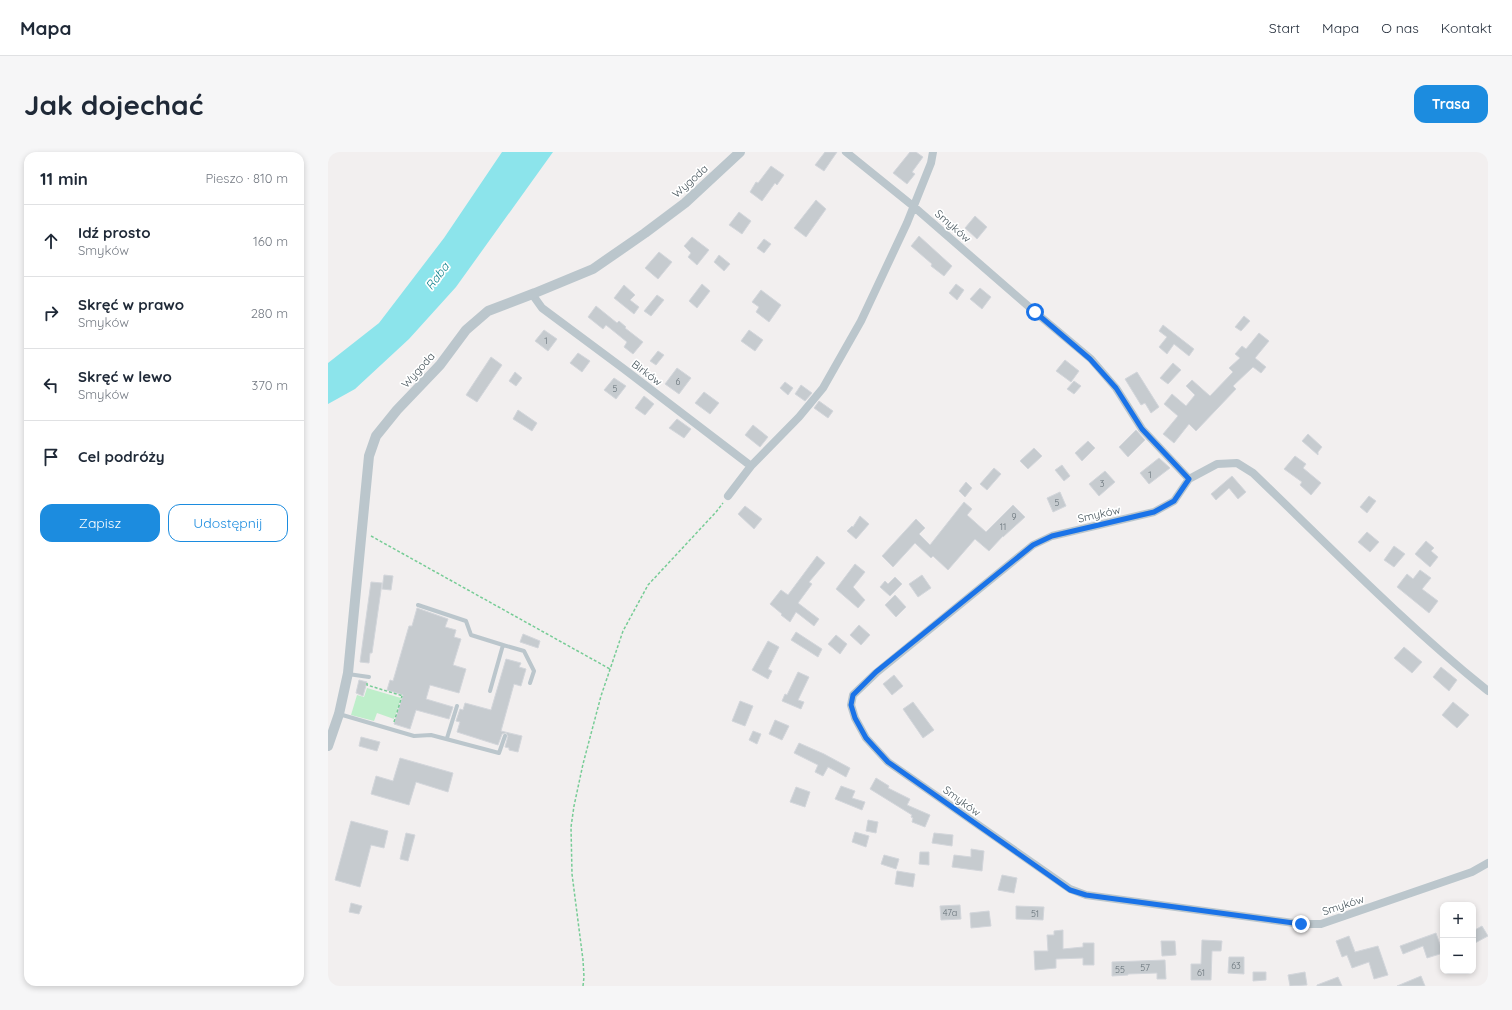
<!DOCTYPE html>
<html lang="pl">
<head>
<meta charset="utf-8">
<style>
  :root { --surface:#fff; --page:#f6f6f7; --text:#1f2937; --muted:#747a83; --line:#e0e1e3; --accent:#1c8cdf }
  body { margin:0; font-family:Quicksand,sans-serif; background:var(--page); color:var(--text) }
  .controls { position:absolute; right:12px; bottom:12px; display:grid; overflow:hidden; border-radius:8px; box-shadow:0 2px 6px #0003 }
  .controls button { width:36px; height:36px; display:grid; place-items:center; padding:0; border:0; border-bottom:1px solid var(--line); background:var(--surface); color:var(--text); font:20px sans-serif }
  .stop { position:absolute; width:12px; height:12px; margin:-9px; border:3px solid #1a73e8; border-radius:50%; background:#fff }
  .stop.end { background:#1a73e8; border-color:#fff; box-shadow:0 1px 4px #0008 }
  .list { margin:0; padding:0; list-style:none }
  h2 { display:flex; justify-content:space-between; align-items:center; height:52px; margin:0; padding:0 16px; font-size:17px }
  h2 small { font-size:13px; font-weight:400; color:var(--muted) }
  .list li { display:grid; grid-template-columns:26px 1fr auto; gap:12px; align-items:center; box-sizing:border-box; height:72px; padding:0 16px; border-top:1px solid var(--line) }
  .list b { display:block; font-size:15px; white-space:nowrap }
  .list p { margin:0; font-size:13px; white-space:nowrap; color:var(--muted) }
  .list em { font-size:13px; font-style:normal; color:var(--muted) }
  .actions { display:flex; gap:8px; padding:12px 16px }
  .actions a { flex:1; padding:9px 0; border:1px solid var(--accent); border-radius:12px; text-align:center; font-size:14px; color:var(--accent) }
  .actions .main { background:var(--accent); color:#fff }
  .icon { flex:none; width:22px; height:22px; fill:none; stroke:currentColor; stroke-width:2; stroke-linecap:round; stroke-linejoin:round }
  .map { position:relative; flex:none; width:1160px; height:834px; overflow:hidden; border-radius:12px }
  header { display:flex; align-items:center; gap:24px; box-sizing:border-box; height:56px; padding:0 20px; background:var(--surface); border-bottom:1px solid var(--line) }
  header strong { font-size:19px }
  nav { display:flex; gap:22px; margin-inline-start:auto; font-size:14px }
  .intro { display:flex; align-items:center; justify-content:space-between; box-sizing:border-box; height:96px; padding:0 24px }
  h1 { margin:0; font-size:28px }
  .button { padding:10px 18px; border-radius:12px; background:var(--accent); color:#fff; font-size:14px; font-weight:700 }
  main { display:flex; gap:24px; padding:0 24px }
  aside { flex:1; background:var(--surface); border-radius:12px; box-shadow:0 2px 6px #0003 }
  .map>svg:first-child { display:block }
  .green { fill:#beeeca }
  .water { fill:#8ce4eb }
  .building { fill:#c6cbcf; stroke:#d3d6db }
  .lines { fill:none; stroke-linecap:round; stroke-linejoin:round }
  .path { stroke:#77cc96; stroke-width:1.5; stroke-dasharray:3 2; stroke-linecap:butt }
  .service { stroke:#bbc6cc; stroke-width:4 }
  .minor { stroke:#bbc6cc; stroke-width:8 }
  .tertiary { stroke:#bbc6cc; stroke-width:10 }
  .route { stroke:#1a73e8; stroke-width:5 }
  .labels { text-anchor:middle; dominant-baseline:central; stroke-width:3.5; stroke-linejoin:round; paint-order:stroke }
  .number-label { font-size:9px; fill:#677279 }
  .street-label { font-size:11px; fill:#47555c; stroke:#fff }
  .water-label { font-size:12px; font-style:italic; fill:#0f828b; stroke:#fff }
</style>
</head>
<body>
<header>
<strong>Mapa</strong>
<nav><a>Start</a><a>Mapa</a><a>O nas</a><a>Kontakt</a></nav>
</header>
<div class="intro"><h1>Jak dojechać</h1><a class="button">Trasa</a></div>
<main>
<aside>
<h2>11 min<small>Pieszo · 810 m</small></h2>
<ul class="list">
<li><svg class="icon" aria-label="ahead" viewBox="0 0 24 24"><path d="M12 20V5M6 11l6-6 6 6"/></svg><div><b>Idź prosto</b><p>Smyków</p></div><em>160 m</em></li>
<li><svg class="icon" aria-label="right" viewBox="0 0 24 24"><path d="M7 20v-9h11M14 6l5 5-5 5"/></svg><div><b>Skręć w prawo</b><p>Smyków</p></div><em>280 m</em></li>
<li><svg class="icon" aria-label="left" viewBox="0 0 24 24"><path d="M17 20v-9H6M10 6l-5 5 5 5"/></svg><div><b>Skręć w lewo</b><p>Smyków</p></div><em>370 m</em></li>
<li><svg class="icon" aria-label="arrive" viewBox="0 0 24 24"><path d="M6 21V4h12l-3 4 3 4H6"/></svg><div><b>Cel podróży</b></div></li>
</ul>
<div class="actions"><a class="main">Zapisz</a><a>Udostępnij</a></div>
</aside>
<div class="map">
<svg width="1160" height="834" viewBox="0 0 1160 834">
  <rect width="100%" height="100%" fill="#f2efef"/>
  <path class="green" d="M39,536L73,546L66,567L49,561L46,569L23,563L29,543L36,545Z"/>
  <path class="water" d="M174,0H225L128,135L81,187L27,237L0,252V211L51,171L116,86Z"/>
  <path class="building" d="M497,0H509L496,19L487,13Z
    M582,0H588L595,5L584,20L587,22L579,32L565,21Z
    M443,14L456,23L449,33L447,31L434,49L422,40L428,30L430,31Z
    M488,48L498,57L478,85L466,76Z
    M411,60L423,69L414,82L401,73Z
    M647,64L659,75L649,87L637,76Z
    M591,84L624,114L616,124L603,114L604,112L583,94Z
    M364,85L381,98L369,113L360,105L363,101L356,94Z
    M436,87L443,92L436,101L429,96Z
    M331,100L344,110L330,127L317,116Z
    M391,103L402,112L396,119L386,110Z
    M374,132L382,139L369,156L361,149Z
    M628,132L636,138L629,148L621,141Z
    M296,133L307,143L302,148L311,155L306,162L286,146Z
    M652,136L663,145L654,157L642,147Z
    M433,138L453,153L441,170L428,160L431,155L424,150Z
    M329,143L336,148L323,164L316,159Z
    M268,154L289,171L291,169L298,175L297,176L315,190L305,202L296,195L299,190L278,173L275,177L260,165Z
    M916,164L922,169L913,179L907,175Z
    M835,173L866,197L861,204L846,192L839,202L831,195L839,185L831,179Z
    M216,178L229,187L220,199L207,189Z
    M421,178L435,188L427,199L413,189Z
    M931,181L941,189L927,206L938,215L933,221L925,215L905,234L908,237L868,279L861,272L846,291L835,282L850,264L836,252L844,242L858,254L867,243L858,234L864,228L882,244L905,220L901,216L912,206L907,202L914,194L918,197Z
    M330,199L336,203L328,213L322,209Z
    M250,201L262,209L254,220L242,211Z
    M163,205L174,213L149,250L138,243Z
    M737,208L751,219L743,230L728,219Z
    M845,211L853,218L840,232L832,226Z
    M349,216L363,226L351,242L337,232Z
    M187,220L194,226L188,234L181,229Z
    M809,220L831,255L823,261L817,251L813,253L797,227Z
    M286,226L298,234L288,247L276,238Z
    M746,229L753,234L746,242L739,237Z
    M457,230L465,236L460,243L452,236Z
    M473,233L484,241L477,249L467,242Z
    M376,240L391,251L382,262L367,251Z
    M316,244L326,252L317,263L307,256Z
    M491,249L505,259L500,266L486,256Z
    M190,258L209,271L204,279L185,267Z
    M349,267L363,277L356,286L341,276Z
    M425,273L440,285L432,295L417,283Z
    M808,278L817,288L800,305L791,295Z
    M980,282L994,295L990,300V303L974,289Z
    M760,289L767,296L754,309L747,301Z
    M706,296L714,304L700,317L692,309Z
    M967,304L978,312L975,316L993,331L983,343L972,333L974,330L956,317Z
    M831,306L842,316L821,332L812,321Z
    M734,313L742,324L736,329L727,318Z
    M666,316L673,322L659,338L652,332Z
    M777,319L787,330L771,344L761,332Z
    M904,324L918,340L910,347L901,336L888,348L883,342Z
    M638,330L644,336L637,345L631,339Z
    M732,340L738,354L725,360L719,346Z
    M1041,344L1048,349L1039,361L1032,355Z
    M636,350L644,357L639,363L658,380L685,353L697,365L675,385V384L661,399L647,387L620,418L605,404L603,406L587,391L565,415L554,404L588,367L597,376L591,382L602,393Z
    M417,354L434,367L426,377L410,362Z
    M532,364L541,372L528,387L519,379L524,374L525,375Z
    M1039,380L1051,390L1042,400L1030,390Z
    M1098,389L1106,396L1103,399L1110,405L1102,415L1087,402Z
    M1066,394L1077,402L1066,415L1056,408Z
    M489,404L497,411L481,430L484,432L470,451L491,467L486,474L468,460L462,470L453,463L454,462L442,452L453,438L460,443Z
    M527,412L537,420L525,435L537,448L530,456L508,437Z
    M1092,418L1103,426L1094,437L1110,449L1101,461L1069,435L1079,422L1085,427Z
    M56,423L65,424L63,438L54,437Z
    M594,423L603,436L590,445L581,432Z
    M567,425L574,432L562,444L552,435L557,429L560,432Z
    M43,430L54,431L44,501H42L41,511L32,510Z
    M567,443L578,455L568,465L557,453Z
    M89,456L120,467L117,475L128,478L126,485L133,487L125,513L138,517L131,541L102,533L98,547L125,555L121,567L88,558L82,577L66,572L75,543L59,538L62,528L65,529L81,474H84Z
    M531,473L542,483L533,493L522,483Z
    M468,480L494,497L490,505L463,488Z
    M195,482L212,489L210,496L192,490Z
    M508,483L519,492L512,502L500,492Z
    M440,489L451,495L440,517L444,519L440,527L424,518Z
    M1076,495L1094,510L1084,521L1066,506Z
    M178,507L193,511L191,515L198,517L193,534L186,532L173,579L194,584L190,600L181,598V596L177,595L180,584L178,581L174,582L170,593L129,580L132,570L128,569L132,557L135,558L137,551L163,558Z
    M1113,515L1129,528L1121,539L1105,525Z
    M470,520L481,525L470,548L476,550L473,557L454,549L457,542L459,543Z
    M566,523L575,534L564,543L555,532Z
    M31,528L39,530L35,544L28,541Z
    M412,549L425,554L417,574L404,569Z
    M585,550L606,578L595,586L575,557Z
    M1125,550L1141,563L1129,576L1114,563Z
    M447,568L461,574L454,588L441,582Z
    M425,579L433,582L429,592L421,588Z
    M33,585L52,590L49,599L31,594Z
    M471,591L496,602L522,616L518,625L500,615L495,624L487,620L490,613L466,601Z
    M72,606L125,621L120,640L88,630L81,653L43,642L48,624L65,629Z
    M548,626L561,634L560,636L582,647L579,653L602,663L597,675L584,670L585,666L583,665L584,663L542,637Z
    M513,634L527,639L524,646L537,650L534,658L507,647Z
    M468,635L482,640L477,655L462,650Z
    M540,668L550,670L548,681L538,679Z
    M23,669L60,679L56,696L43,693L32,735L7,728Z
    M527,680L541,684L538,695L524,690Z
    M78,681L87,683L80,709L72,707Z
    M606,681L625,683L624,694L604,691Z
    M643,697L656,699L654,719L624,715L626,703L643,705Z
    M592,700H601V713L591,712Z
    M556,703L571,707L568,717L553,712Z
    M569,719L587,722L585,735L567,732Z
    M674,723L689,726L686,741L670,738Z
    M23,751L34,754L31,762L21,760Z
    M632,753L633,767L613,768L612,754Z
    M688,754L716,755L715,768L688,767Z
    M661,759L663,774L643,776L642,761Z
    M1154,774L1160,784L1147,791L1145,787V779Z
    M735,778V797L755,795V791H766V813H755V806L728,807V816L707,818L706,799H720L719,783H726V779Z
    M1108,781L1115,801L1099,806L1095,794L1075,802L1072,794Z
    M1021,784L1027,800L1050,794L1060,823L1046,827L1041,810L1024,816L1019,803L1014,805L1008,789Z
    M874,788L894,789L893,799H884L883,828H863V812H873Z
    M833,789H847L848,803L834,804Z
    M901,805H916V822L900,821Z
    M837,808L838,827H829V821L800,822V823L784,824V810Z
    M925,820H938V828L925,829Z
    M977,820L979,833L962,834L960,823Z
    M1093,824L1097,834H1069Z
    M1010,825L1014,834H989V833Z"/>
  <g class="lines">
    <path class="path" d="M43,384L282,517
      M39,531V533L75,544
      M66,570L74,544
      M255,834L256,825L255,808L244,722L243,675L246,654L255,612L273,544L295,479L320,433L388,360L395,351"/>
    <path class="service" d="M90,453L138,469L143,483L175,493L162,539
      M175,493L196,499L206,519L202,531
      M20,522L41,525
      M11,562L86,584L103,583L171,601L177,584
      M119,586L129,554"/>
    <path class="minor" d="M518,0L585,54L707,160L763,207L788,236L814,277L861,327
      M204,142L214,156L296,217L423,314
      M400,344L423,314L471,265L495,236L533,169L579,71L603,11L605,0
      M1160,539C1077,472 1002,395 925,321L909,311L889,312L861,327L846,349L826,360L724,384L705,393L548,521L525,543L523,553L527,566L538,586L560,610L742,737L758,743L973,772H993L1144,720L1160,711"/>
    <path class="tertiary" d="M0,594L11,562L20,521L41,304L48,284L69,258L112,213L138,178L160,159L207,141L265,117L317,81L357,51L412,0"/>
  </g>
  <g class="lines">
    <path class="route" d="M707,160L762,207L788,236L814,277L861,327L846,349L826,360L724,384L705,393L548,520L525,543L523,553L527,566L538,586L560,610L742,738L758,743L973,772"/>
  </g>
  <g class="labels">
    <g class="number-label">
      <text x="218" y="188">1</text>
      <text x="350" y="229">6</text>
      <text x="287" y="236">5</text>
      <text x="822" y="322">1</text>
      <text x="774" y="331">3</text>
      <text x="729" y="350">5</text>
      <text x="686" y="364">9</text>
      <text x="675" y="374">11</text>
      <text x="622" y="760">47a</text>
      <text x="707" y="761">51</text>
      <text x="908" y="813">63</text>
      <text x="817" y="815">57</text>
      <text x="792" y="817">55</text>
      <text x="873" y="820">61</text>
    </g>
    <g class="street-label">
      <text transform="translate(362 29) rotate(-42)">Wygoda</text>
      <text transform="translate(625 74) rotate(41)">Smyków</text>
      <text transform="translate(90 218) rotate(-48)">Wygoda</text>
      <text transform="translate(319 221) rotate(37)">Birków</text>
      <text transform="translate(771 362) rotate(-13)">Smyków</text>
      <text transform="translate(634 649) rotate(36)">Smyków</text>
      <text transform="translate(1015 753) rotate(-18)">Smyków</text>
    </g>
    <g class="water-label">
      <text transform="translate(109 124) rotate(-53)">Raba</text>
    </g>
  </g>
</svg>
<div class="controls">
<button>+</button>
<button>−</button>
</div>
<div class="stop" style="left:707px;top:160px"></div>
<div class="stop end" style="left:973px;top:772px"></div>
</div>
</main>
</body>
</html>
